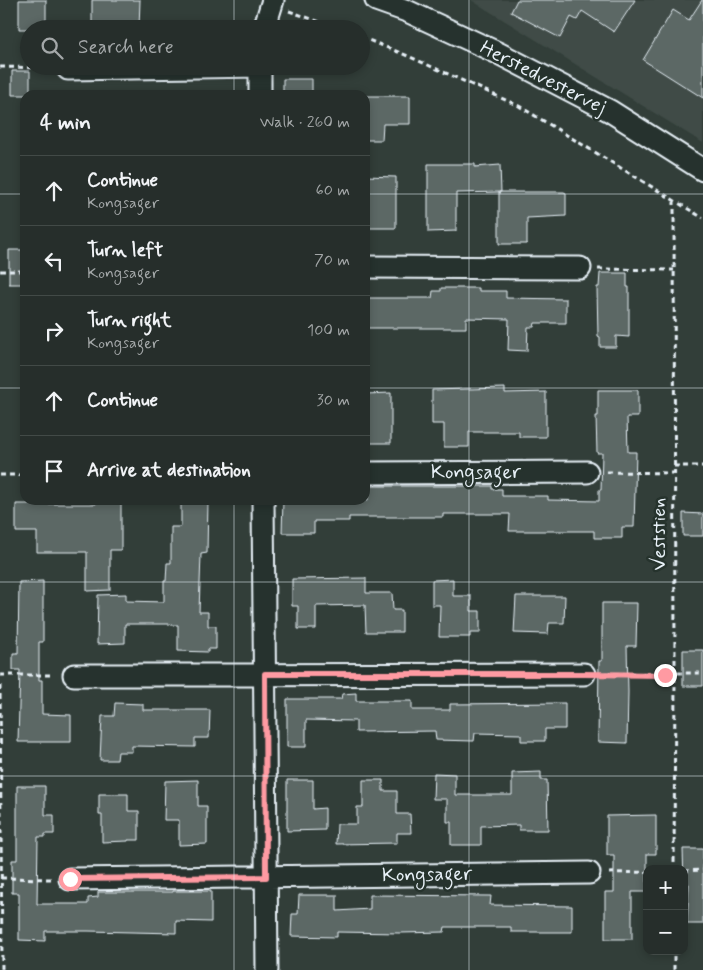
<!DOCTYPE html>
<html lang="en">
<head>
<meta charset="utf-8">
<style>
  :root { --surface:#262e2b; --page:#2e3633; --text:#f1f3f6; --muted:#a4a8a9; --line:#424a47 }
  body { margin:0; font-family:Mynerve,sans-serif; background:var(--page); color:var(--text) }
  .controls { position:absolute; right:15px; bottom:15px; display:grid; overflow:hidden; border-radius:10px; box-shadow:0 2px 8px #0003 }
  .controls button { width:45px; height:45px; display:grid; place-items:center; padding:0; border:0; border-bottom:1px solid var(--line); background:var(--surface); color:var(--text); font:25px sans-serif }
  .stop { position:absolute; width:15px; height:15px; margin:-11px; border:4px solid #ff9aa2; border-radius:50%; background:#fff }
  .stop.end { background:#ff9aa2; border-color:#fff; box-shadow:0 1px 5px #0008 }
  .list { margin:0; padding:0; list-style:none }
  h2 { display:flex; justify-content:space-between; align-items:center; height:65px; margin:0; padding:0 20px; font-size:21px }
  h2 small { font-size:16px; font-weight:400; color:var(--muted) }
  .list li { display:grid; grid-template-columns:32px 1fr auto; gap:15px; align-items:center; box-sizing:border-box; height:70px; padding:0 20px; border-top:1px solid var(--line) }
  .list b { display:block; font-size:19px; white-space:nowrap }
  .list p { margin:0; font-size:16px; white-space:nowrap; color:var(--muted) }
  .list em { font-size:16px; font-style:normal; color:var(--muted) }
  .icon { flex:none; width:28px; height:28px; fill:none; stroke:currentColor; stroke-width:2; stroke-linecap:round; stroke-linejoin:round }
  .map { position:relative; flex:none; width:703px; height:970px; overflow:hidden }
  .search { position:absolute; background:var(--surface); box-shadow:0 2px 8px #0003; left:20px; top:20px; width:350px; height:55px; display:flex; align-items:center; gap:12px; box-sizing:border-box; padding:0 18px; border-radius:28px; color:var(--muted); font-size:19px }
  .panel { position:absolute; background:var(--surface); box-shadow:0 2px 8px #0003; left:20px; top:90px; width:350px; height:415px; border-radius:15px }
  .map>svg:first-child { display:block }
  .built { fill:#3f4b46 }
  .building { fill:#5c6865; stroke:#e8f1f8 }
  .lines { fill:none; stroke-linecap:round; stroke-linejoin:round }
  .minor-casing { stroke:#e8f1f8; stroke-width:25 }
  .path { stroke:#e8f1f8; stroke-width:3; stroke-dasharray:5 4; stroke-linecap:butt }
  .minor { stroke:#26332d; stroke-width:21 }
  .route { stroke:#ff9aa2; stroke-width:6 }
  .grid { fill:none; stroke:#e8f1f8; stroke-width:1; stroke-opacity:0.55 }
  .labels { text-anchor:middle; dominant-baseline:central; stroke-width:5; stroke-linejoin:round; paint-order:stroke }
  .street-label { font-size:20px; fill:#e8f1f8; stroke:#26332d }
</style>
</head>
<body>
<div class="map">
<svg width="703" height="970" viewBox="0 0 703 970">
  <rect width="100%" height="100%" fill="#323e39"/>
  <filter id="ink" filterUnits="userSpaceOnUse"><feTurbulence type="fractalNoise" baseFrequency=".02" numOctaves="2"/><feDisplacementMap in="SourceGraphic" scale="10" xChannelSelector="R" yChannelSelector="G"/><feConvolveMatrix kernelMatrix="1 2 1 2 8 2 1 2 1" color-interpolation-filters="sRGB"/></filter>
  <g filter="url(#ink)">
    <path class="built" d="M471,0H703V143Z"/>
    <path class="building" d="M19,0H46V29H19Z
      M92,0H140L139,29H92Z
      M517,0H635L614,32L582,11L577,20L571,17L560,38L511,12Z
      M702,0H703V98L643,60L673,10L689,20Z
      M12,71H30V95H12Z
      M283,79H312V95H283Z
      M365,96H410V124H383L382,140H365Z
      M428,164H475V167L500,165L501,192L456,193V231L428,232Z
      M365,176L396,177V228H365Z
      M499,192H564L566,193V216L527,218V244H499Z
      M9,250H25V284H9Z
      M600,273H627V287H629V337L616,336V347H600V337L598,336L597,287H599Z
      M441,288H479V291H506V298L566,299V323H535L534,327H528L527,351L508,350L509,319L466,318V328H365V298H432L433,291H441Z
      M505,388V393L546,392V437H519V432H469V447H444V424H432V390Z
      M598,390H638V417H627L628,452H636L634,527H622V538H594V531H509L510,514H443V517H349V521H314V533H282L283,500H368V486H492V489H502V496H548V500L599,501V490H601L602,453H597L596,416H598Z
      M391,393V443H365V394Z
      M96,500H121V550H110V590L87,591V552H37V532H16V504H96Z
      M181,501H208L207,553L201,554L199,612H208V626H216V649H208V652L178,651V625H171V624H125V643L97,644L98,595L126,594V601L164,602V581H166L167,563H171V527H181Z
      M683,513L703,514V536H683Z
      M366,578V593H392L393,610H402V632H366L365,605L316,606V629H298V606H292V579Z
      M453,579V596H471V611H480V633H470V637H439L440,605H432V580Z
      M43,581V642H39V680H42V714L71,715V742H18L20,670H13V653H18L19,582Z
      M516,596H565L564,623H549L548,634L514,633Z
      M602,603H637L636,646H627L628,692L627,743L598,742L599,661H602Z
      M683,650H703V686H683Z
      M356,693V701H412V710H450V704L565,703V729H545V741H521V734L475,733L474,741L436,740L435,731L356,732V721L306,720V747H287V699H341L342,694Z
      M115,703L143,704V710H210L209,738H195V747L132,746V752H118L117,760H100L102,716H114Z
      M541,772V780H547L548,830H519V825L481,826V845H451V822H447V799H433L434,773L455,774V795H512V773Z
      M198,780V806H207V844L179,845V820H164L165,781Z
      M287,780H313V809L325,808V830L287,831Z
      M363,780H383V791H397V814H410L411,833H397V843L336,844L337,824H357V807H363Z
      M17,786H45V815H54V834H45V837H38L37,904H88V898L98,897V892H173V891H211V922L176,921V933L88,931H45V941L19,940V893H12V860H17Z
      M99,794H128V811H139V840H128V841L102,842V815H99Z
      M656,815V854H647V892H632V939H605V892H614V855H607V816Z
      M683,849H703V924H687L689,884H684Z
      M299,895H337V911L370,909V895L491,896L490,905L572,906V932H511V927H445L444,932L400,933L337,932V937L291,936L292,914H298Z"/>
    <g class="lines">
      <defs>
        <path id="minor" d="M376,0L407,11L500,54L610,111L703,170
          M264,29L273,0
          M68,69L260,66
          M260,95V66
          M365,267L580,268
          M365,473L587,472
          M263,500L267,970
          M74,675L584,674
          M70,879L589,873"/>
      </defs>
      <use href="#minor" class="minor-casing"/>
      <path class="path" d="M289,11L340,29
        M361,37L408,56L519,106L703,218
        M0,67L49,68
        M674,200L675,673L674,869
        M598,269L674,270
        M0,271H25
        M674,466H703
        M607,472L674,473
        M0,475H25
        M605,674L665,675L675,673H703
        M0,675H53
        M0,685L2,970
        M684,871L703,870
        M609,873L647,872
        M1,878L52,879
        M674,970V951"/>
      <use href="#minor" class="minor"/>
    </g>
  </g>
  <g class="lines" filter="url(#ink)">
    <path class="route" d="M70,879L266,877L265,674H584L665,675"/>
  </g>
  <path class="grid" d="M234,0V29M469,0V970M234,66V95M0,194H25M365,194H703M0,388H25M365,388H703M234,500V970M0,582H703M0,776H703"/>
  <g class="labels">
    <g class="street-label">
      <text transform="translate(543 78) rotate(27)">Herstedvestervej</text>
      <text x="476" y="472">Kongsager</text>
      <text transform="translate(659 534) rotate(-90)">Veststien</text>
      <text transform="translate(427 875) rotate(-1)">Kongsager</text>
    </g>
  </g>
</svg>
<div class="controls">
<button>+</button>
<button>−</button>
</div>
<div class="stop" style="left:70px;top:879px"></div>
<div class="stop end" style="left:665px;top:675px"></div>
<div class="search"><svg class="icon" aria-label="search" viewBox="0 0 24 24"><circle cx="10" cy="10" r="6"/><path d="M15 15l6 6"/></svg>Search here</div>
<section class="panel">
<h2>4 min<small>Walk · 260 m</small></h2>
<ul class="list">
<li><svg class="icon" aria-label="ahead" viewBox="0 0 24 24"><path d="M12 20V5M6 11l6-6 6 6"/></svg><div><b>Continue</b><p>Kongsager</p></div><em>60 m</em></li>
<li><svg class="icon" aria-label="left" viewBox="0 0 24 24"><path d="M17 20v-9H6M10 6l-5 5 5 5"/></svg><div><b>Turn left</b><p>Kongsager</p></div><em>70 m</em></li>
<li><svg class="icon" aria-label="right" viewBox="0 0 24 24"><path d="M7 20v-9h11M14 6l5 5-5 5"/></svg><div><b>Turn right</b><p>Kongsager</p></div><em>100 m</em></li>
<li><svg class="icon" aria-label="ahead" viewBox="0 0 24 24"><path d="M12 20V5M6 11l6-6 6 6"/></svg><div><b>Continue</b></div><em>30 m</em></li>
<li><svg class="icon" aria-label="arrive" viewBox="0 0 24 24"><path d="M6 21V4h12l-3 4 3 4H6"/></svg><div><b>Arrive at destination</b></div></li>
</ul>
</section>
</div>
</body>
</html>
